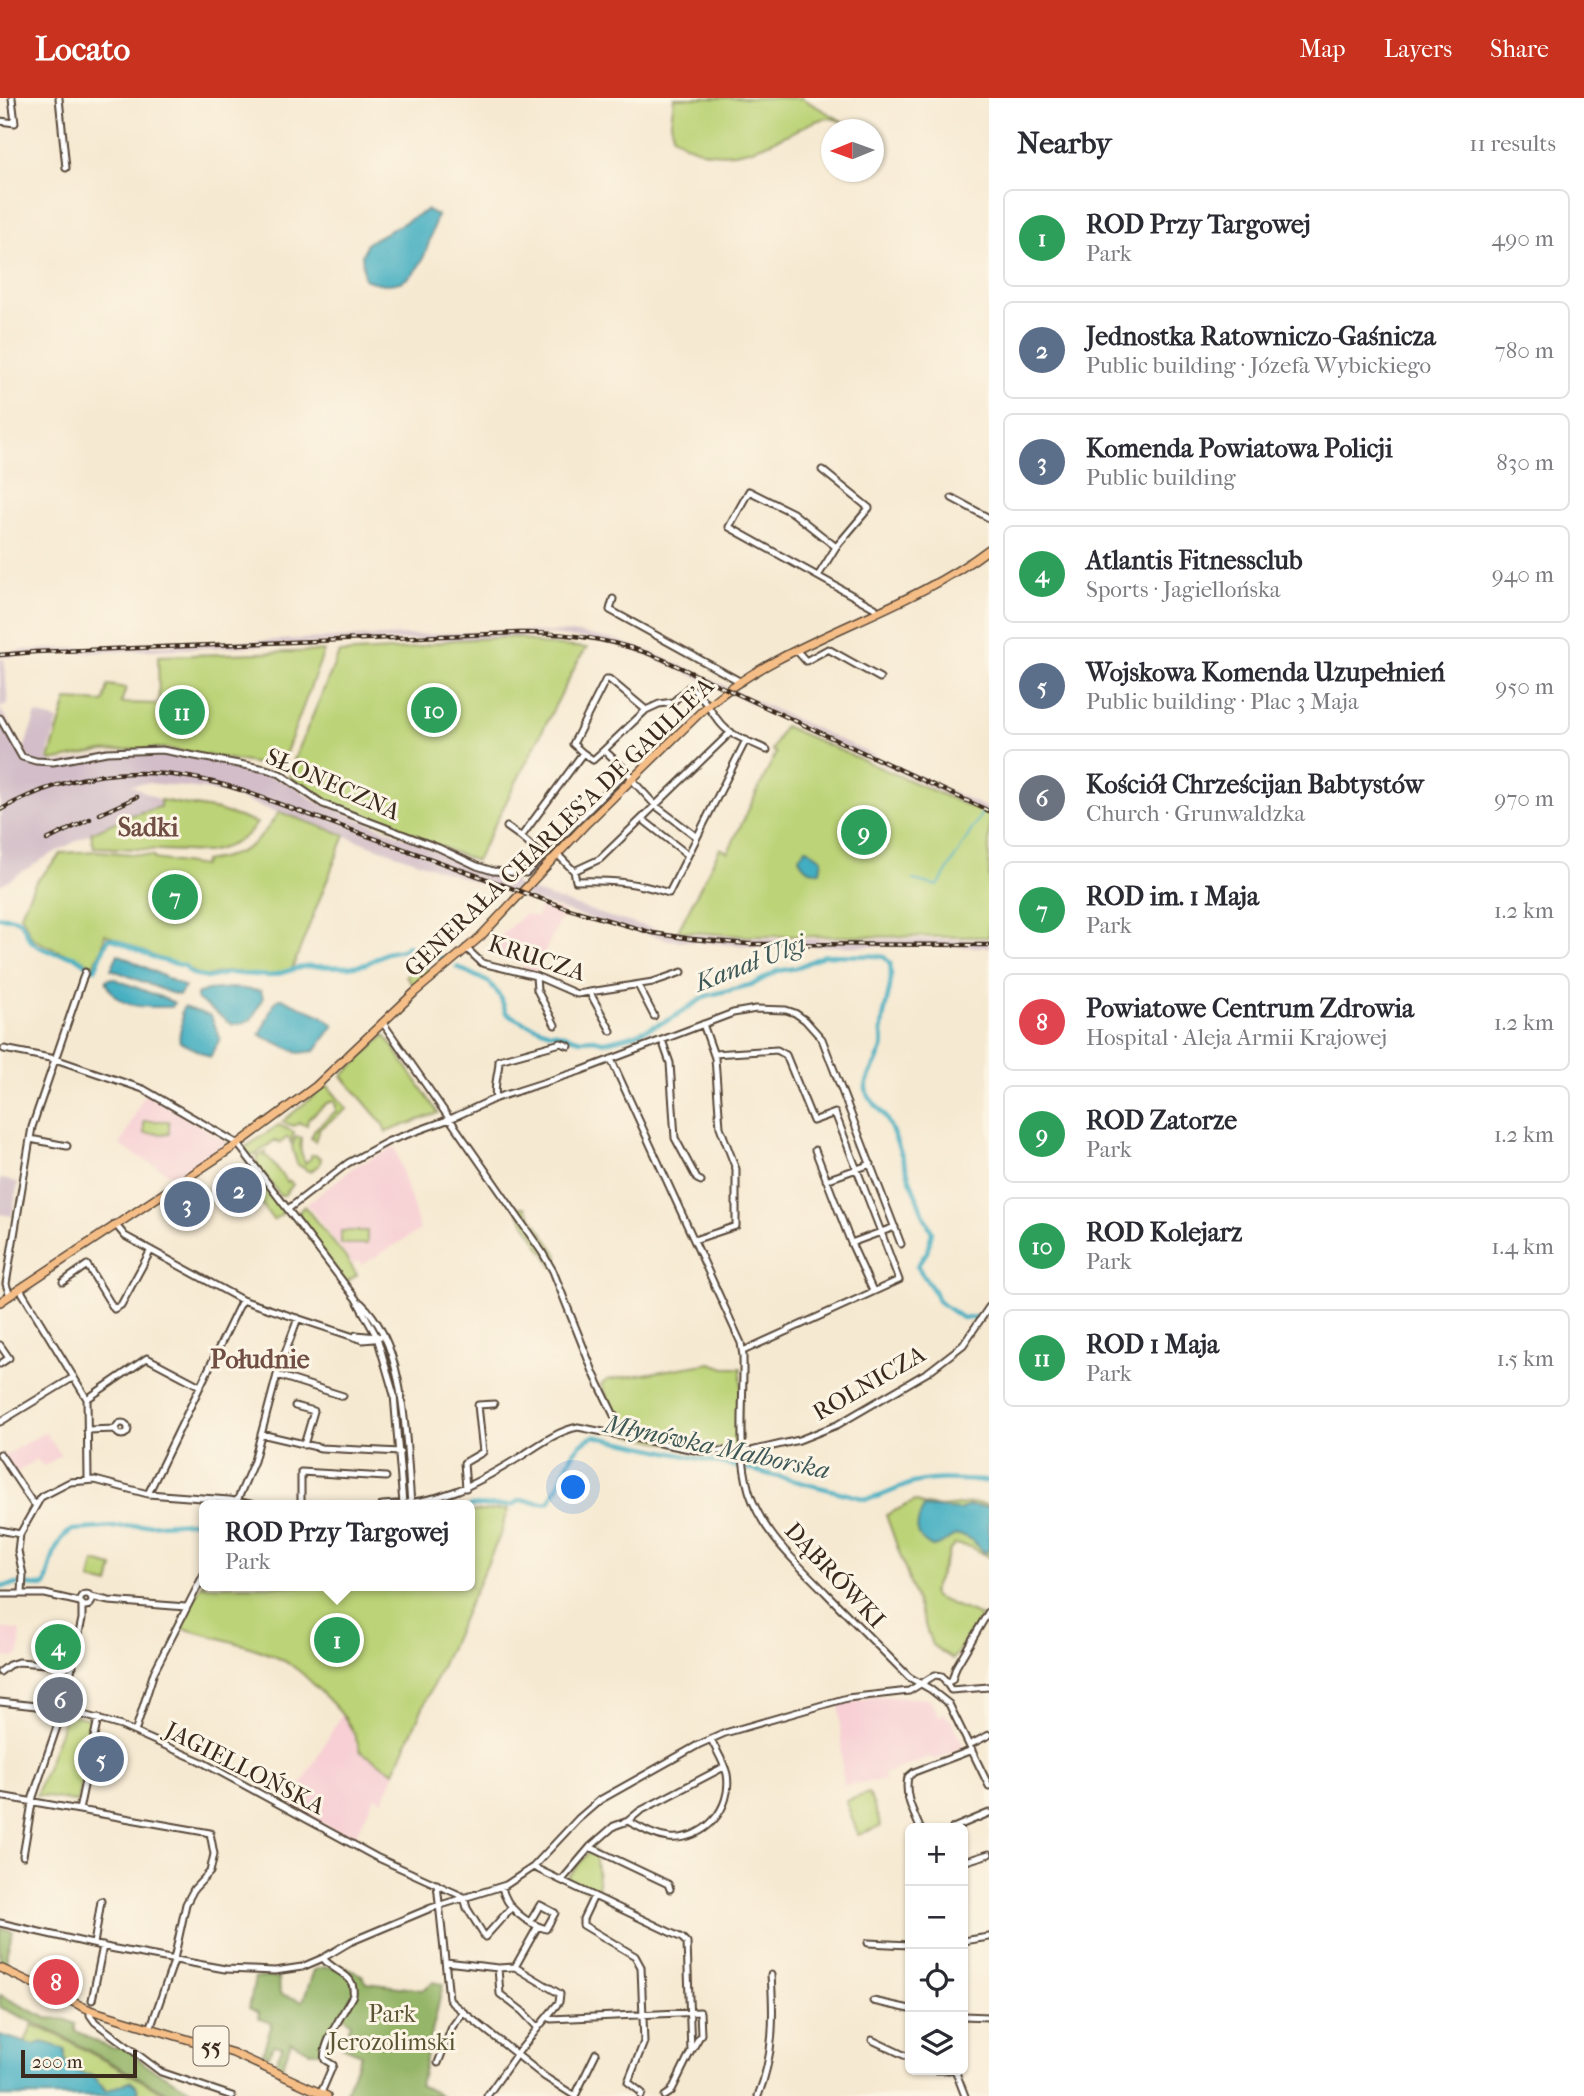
<!DOCTYPE html>
<html lang="en">
<head>
<meta charset="utf-8">
<style>
  :root { --surface:#fff; --page:#f2f2f3; --text:#2b2b33; --muted:#7c7c81; --line:#e1e1e2; --accent:#c8321e }
  body { margin:0; font-family:"IM FELL French Canon",serif; background:var(--page); color:var(--text) }
  .controls { position:absolute; right:21px; bottom:21px; display:grid; overflow:hidden; border-radius:10px; box-shadow:0 2px 5px #0004 }
  .controls button { width:63px; height:63px; display:grid; place-items:center; padding:0; border:0; border-bottom:2px solid var(--line); background:var(--surface); color:var(--text); font:35px sans-serif }
  .compass { position:absolute; left:821px; top:21px; width:63px; height:63px; border-radius:50%; background:var(--surface); box-shadow:0 2px 5px #0004; rotate:269deg }
  .scale { position:absolute; left:21px; bottom:18px; width:116px; box-sizing:border-box; padding-left:7px; border:4px solid #3b2a1e; border-top:0; font-size:19px; line-height:24px; white-space:nowrap; color:#3b2a1e; -webkit-text-stroke:5px #fcf5e5; paint-order:stroke }
  .you { position:absolute; left:574px; top:1390px; width:24px; height:24px; margin:-18px; border:5px solid #fff; border-radius:50%; background:#1a73e8; box-shadow:0 0 0 10px #1a73e833 }
  .badge { display:grid; place-items:center; width:46px; height:46px; border-radius:50%; background:var(--accent); color:#fff; font-size:23px; font-weight:700 }
  .pin { position:absolute; translate:-50% -50%; border:4px solid #fff; box-shadow:0 2px 7px #0006 }
  .popup { position:absolute; left:199px; top:1402px; width:276px; height:91px; box-sizing:border-box; display:grid; place-content:center; border-radius:10px; background:var(--surface); filter:drop-shadow(0 2px 5px #0005); font-size:23px; white-space:nowrap; color:var(--muted) }
  .popup b { font-size:26px; color:var(--text) }
  .popup::after { content:''; position:absolute; left:50%; top:100%; margin-left:-14px; border:14px solid transparent; border-top-color:var(--surface) }
  .list { margin:0; padding:0; list-style:none }
  h2 { display:flex; justify-content:space-between; align-items:center; height:91px; margin:0; padding:0 28px; font-size:30px }
  h2 small { font-size:23px; font-weight:400; color:var(--muted) }
  .list li { display:grid; grid-template-columns:46px 1fr auto; gap:21px; align-items:center; box-sizing:border-box; height:98px; margin:0 14px 14px; padding:0 14px; border:2px solid var(--line); border-radius:10px }
  .list b { display:block; font-size:26px; white-space:nowrap }
  .list p { margin:0; font-size:23px; white-space:nowrap; color:var(--muted) }
  .list em { font-size:23px; font-style:normal; color:var(--muted) }
  .icon { flex:none; width:38px; height:38px; fill:none; stroke:currentColor; stroke-width:2; stroke-linecap:round; stroke-linejoin:round }
  .map { position:relative; flex:none; width:989px; height:1998px; overflow:hidden }
  header { display:flex; align-items:center; gap:42px; box-sizing:border-box; height:98px; padding:0 35px; background:var(--accent); color:#fff }
  header strong { font-size:33px }
  nav { display:flex; gap:38px; margin-inline-start:auto; font-size:24px }
  main { display:flex }
  aside { flex:1; background:var(--surface) }
  .map>svg:first-child { display:block }
  .built { fill:#f7cfd4 }
  .industrial { fill:#d2bdc8 }
  .green { fill:#bcd377; stroke:#7c7e4a; stroke-width:2 }
  .forest { fill:#95b568; stroke:#687043; stroke-width:2 }
  .water { fill:#43aec1; stroke:#3f6c70; stroke-width:2 }
  .lines { fill:none; stroke-linecap:round; stroke-linejoin:round }
  .stream { stroke:#43aec1; stroke-width:2 }
  .canal { stroke:#43aec1; stroke-width:4.5 }
  .minor-casing { stroke:#574739; stroke-width:9 }
  .major-casing { stroke:#574739; stroke-width:10 }
  .minor { stroke:#fff; stroke-width:5 }
  .major { stroke:#f6be87; stroke-width:7 }
  .rail-casing { stroke:#3b2a1e; stroke-width:4.5 }
  .rail { stroke:#fcf5e5; stroke-width:2; stroke-dasharray:5; stroke-linecap:butt }
  .labels { text-anchor:middle; dominant-baseline:central; stroke-width:6; stroke-linejoin:round; paint-order:stroke }
  .shield { fill:#fcf5e5; stroke:#75675a; stroke-width:2 }
  .shield-label { font-size:23px; font-weight:bold; fill:#3b2a1e }
  .street-label { font-size:24px; fill:#3b2a1e; stroke:#fcf5e5 }
  .park-label { font-size:24px; fill:#5b5434; stroke:#fcf5e5 }
  .neighbourhood-label { font-size:26px; font-weight:bold; fill:#714e43; stroke:#fcf5e5 }
  .water-label { font-size:26px; font-style:italic; fill:#3e5857; stroke:#fcf5e5 }
</style>
</head>
<body>
<header>
<strong>Locato</strong>
<nav><a>Map</a><a>Layers</a><a>Share</a></nav>
</header>
<main>
<div class="map">
<svg width="989" height="1998" viewBox="0 0 989 1998">
  <rect width="100%" height="100%" fill="#fcf5e5"/>
  <filter id="ink" filterUnits="userSpaceOnUse"><feTurbulence type="fractalNoise" baseFrequency=".0143" numOctaves="2"/><feDisplacementMap in="SourceGraphic" scale="14" xChannelSelector="R" yChannelSelector="G"/><feConvolveMatrix kernelMatrix="1 2 1 2 8 2 1 2 1" color-interpolation-filters="sRGB"/></filter>
  <filter id="wash" filterUnits="userSpaceOnUse"><feTurbulence type="fractalNoise" baseFrequency=".00686" numOctaves="4" result="noise"/><feDisplacementMap in="SourceGraphic" scale="28" xChannelSelector="R" yChannelSelector="G"/><feGaussianBlur stdDeviation="1.57" result="paint"/><feColorMatrix in="noise" values="0 0 0 0 0 0 0 0 0 0 0 0 0 0 0 0 0 1.4 0 .05"/><feComposite in="paint" operator="in"/></filter>
  <g filter="url(#wash)">
    <rect width="100%" height="100%" fill="#f6e9d1"/>
    <path class="built" d="M540,807L564,814L535,875L489,849L524,816L537,819Z
      M145,995L228,1045L175,1079L120,1048Z
      M395,1049L420,1132L362,1167L358,1162L353,1166L307,1106L354,1069Z
      M45,1334L61,1357L44,1368L36,1361L16,1375L4,1358Z
      M0,1530L21,1533L19,1557L15,1560L0,1559Z
      M877,1598L930,1601L939,1618L945,1615L947,1620H950L964,1649L935,1662L930,1659L884,1676L886,1682L843,1687L839,1606Z
      M341,1617L349,1627L359,1654L395,1675L383,1703L375,1699L353,1742L290,1707Z"/>
    <path class="industrial" d="M510,533L579,535L616,542L653,555L728,589L723,592L659,562L624,549L587,541L552,537L42,556L0,559V555L28,552Z
      M4,561L8,605L0,610L24,651L36,616L58,622L46,662L55,666L105,656L167,654L232,666L291,686L315,703L458,761L475,770L516,784V787L521,789L512,795L483,787L223,695L204,691L148,685L131,687L160,702V709L128,718L91,735L48,758L0,787V562Z
      M735,593L989,711V716L730,595Z
      M529,792L616,821L657,831L694,837L768,841L989,842V849L750,848L670,842L612,828L527,800L525,797Z
      M0,1081L18,1084L12,1118L0,1116Z"/>
    <path class="green" d="M674,0H801L846,25C841,23 835,21 830,20C818,20 805,28 795,33C753,53 715,70 673,38L671,24Z
      M518,539L540,546L587,550L579,561L476,763L330,705L289,679L297,663L294,662L339,555L407,551L452,542Z
      M324,553L279,673L259,666L163,650L103,653L51,663L49,661L67,602L104,604L108,587L126,590L121,605L159,606L158,558Z
      M784,628L989,717V839L745,838L678,833L720,750L728,754L776,655L772,652Z
      M160,702L218,712L257,725C245,743 226,751 206,754L94,749L91,735L128,718L160,709Z
      M279,714L345,737L292,871L268,878L227,873L203,879L181,867L158,860L105,836L102,851L93,867C74,857 50,852 34,841C27,835 27,823 20,817L35,785L62,755L98,753L154,758V761L203,768L204,763C245,757 256,749 279,714Z
      M417,865L422,866L428,871L429,875L414,889L406,878Z
      M385,937L438,1015L386,1034L383,1026L342,978Z
      M327,987L347,1011L319,1031L315,1043L311,1040L315,1031L336,1013L335,1003L327,1005L308,1021L307,1027L299,1025L293,1028L282,1024Z
      M144,1023H169V1036L144,1035Z
      M279,1027L294,1034L291,1045L288,1039L280,1045L275,1042L255,1057H249L244,1050Z
      M296,1038L301,1040C300,1054 300,1051 305,1065L311,1060V1057H315L321,1060L320,1066L310,1074L297,1066L292,1049Z
      M266,1054L265,1058H267L287,1084L290,1083L293,1087L284,1097H280L256,1066L257,1059Z
      M262,1090L269,1091L283,1109L282,1116L273,1122L254,1095Z
      M304,1108L346,1160L357,1177L346,1184L300,1124L298,1115Z
      M521,1109H525L558,1157L556,1169H553L518,1114Z
      M341,1133H367V1146H341Z
      M711,1265L725,1270H741V1349L738,1351H696L628,1337L601,1287L607,1282Z
      M915,1403C945,1417 963,1400 989,1407V1459L971,1449L955,1446L950,1452L932,1495L934,1499L981,1518L953,1561L932,1547L886,1417Z
      M508,1411L501,1435L394,1674L360,1653C354,1630 343,1616 327,1600C315,1588 305,1576 291,1567C263,1549 212,1539 179,1529L204,1482V1488H470V1414Z
      M94,1464L113,1469L109,1487L90,1482Z
      M67,1615L93,1622L77,1704L36,1697Z
      M869,1695L881,1728L858,1737L846,1703Z
      M592,1750L595,1753L599,1792L595,1796L566,1781Z
      M32,1927L59,1938L170,1998H140L136,1988L130,1983L107,1994L102,1987L79,1976L65,1962L25,1944Z"/>
    <path class="forest" d="M0,1830L13,1833L7,1853L6,1868L0,1865Z
      M325,1869L345,1870L362,1877L367,1885L423,1892L433,1884L443,1886L420,1987L442,1998H344L361,1956L342,1948L351,1925L341,1916L323,1953L312,1954L291,1944L282,1970L276,1967L277,1960L283,1949L273,1947L269,1958L263,1955L272,1925L258,1920L259,1915L249,1910L255,1879L279,1880L280,1896L303,1903L314,1872Z
      M0,1897L46,1920L64,1921L75,1926V1932C79,1935 108,1950 113,1950C117,1951 121,1949 125,1949L147,1968L202,1998H177L160,1991L60,1937L0,1909Z"/>
    <path class="water" d="M427,112L437,117C425,158 418,201 364,181L362,157L367,145Z
      M806,750L822,761L820,773C809,774 802,769 799,759Z
      M118,856L179,886L185,889L179,897L168,894L111,871Z
      M112,880L168,902L174,905L172,909C145,909 116,913 106,882Z
      M232,890L261,893L263,900L252,921L241,926H232L197,901V896L207,892Z
      M281,900L322,918L334,927L315,953L299,955L260,937L274,905Z
      M184,909L211,918L220,941L210,959L180,944C177,933 185,927 181,914Z
      M969,1408L989,1409V1450L985,1455C974,1444 962,1429 947,1442C941,1447 939,1448 932,1449C913,1439 915,1426 924,1409L959,1412Z
      M0,1937L34,1947L43,1944L65,1951V1962C73,1973 78,1976 92,1977L106,1993L130,1983L136,1988L140,1998H0Z"/>
    <g class="lines">
      <path class="stream" d="M987,701L989,695
        M913,782L938,788L982,715"/>
      <path class="canal" d="M0,819C33,819 18,835 36,847C47,854 59,856 72,858C77,859 82,864 86,866
        M89,869L95,871L108,841H113L157,861L185,868L190,875L207,880L228,875L270,878L306,868L348,869L366,866L386,855L402,852L407,848L442,860
        M457,869L490,885L501,900L506,915L525,925L550,934
        M553,934L581,942L594,941L606,944L633,937L671,921L706,898L754,886L777,873L796,870L825,857L883,858L890,865C894,888 884,907 882,929C881,936 884,942 882,950C879,961 867,979 866,989C865,1000 881,1010 886,1020C905,1057 912,1098 932,1134L927,1154L917,1168L934,1193L938,1203L962,1220L979,1219
        M470,1408L512,1407L521,1402L542,1405L549,1404C566,1381 565,1350 594,1338L752,1372L866,1401C884,1400 900,1387 918,1384C942,1379 965,1383 989,1383
        M28,1487L45,1488C52,1468 52,1444 72,1432L204,1423
        M0,1489L18,1486"/>
    </g>
  </g>
  <g filter="url(#ink)">
    <g class="lines">
      <defs>
        <path id="minor" d="M59,0L66,70
          M0,23L15,25L12,0
          M952,400L989,420
          M836,449L793,415L749,393L729,429L875,510L877,514
          M818,478L836,449L869,410L822,372
          M613,501L610,512L741,584
          M797,553L806,563L828,551L880,580
          M0,620L22,659L36,663L53,664L107,654L162,652L266,671L280,676L323,706L439,750L477,768L493,773L526,775L627,673
          M604,652L646,612L659,606L673,604L689,589C702,594 713,620 726,631C736,640 754,645 767,652
          M583,655L573,646L606,581H609L646,612
          M642,721L688,757
          M507,729L521,739
          M543,758L521,739L583,655L593,662L604,652L627,673L635,685L656,708L697,739
          M561,760L574,773L576,783C611,782 635,784 669,795L746,642
          M574,773L600,761L731,634
          M466,850L482,865L536,878L577,896L653,884L682,874
          M536,878L537,892L555,927
          M638,887L654,918
          M590,895L611,933
          M383,925L542,1154L553,1173L594,1276L620,1330V1337
          M662,942L670,965L675,1040L697,1081L701,1083
          M4,951L55,961L143,991L238,1046L356,1201L377,1239L394,1297L403,1406
          M714,956L777,952L786,957L813,1023L835,1015L881,1134L851,1145L815,1052
          M611,961L741,1245L743,1258C744,1302 737,1351 749,1393C762,1435 796,1464 826,1495C853,1523 881,1551 909,1579L930,1591L949,1606L989,1688
          M496,1000C493,987 499,976 499,962L561,945L569,948
          M30,1041L67,1048
          M826,1082L871,1066
          M288,1111L348,1065L389,1043L450,1021L496,1000L580,973L733,915L756,911L786,912L795,915L805,922L822,941L901,1146
          M115,1126L125,1138L242,1202L363,1242L374,1241L383,1237
          M694,1142L736,1128V1071L720,1029L715,960L703,926
          M851,1145L873,1193
          M63,1184L87,1167L114,1211L121,1207L151,1152
          M20,1191L87,1301L88,1381
          M10,1198L6,1186L32,1029L85,874
          M361,1205C407,1247 406,1347 411,1406
          M356,1237L377,1239
          M0,1247L9,1260L0,1266
          M743,1253L899,1182L881,1134L895,1129
          M277,1277L343,1298
          M87,1301L147,1260L200,1288
          M295,1308L314,1313L304,1347
          M0,1324L74,1279
          M116 1331a6 6 0 1 1 12 0a6 6 0 1 1-12 0Z
          M87,1332L116,1331
          M261,1336L321,1350L400,1354
          M0,1356L32,1404L36,1407
          M466,1390L464,1365L483,1354L478,1307L494,1306
          M148,1396L242,1202
          M237,1403L254,1363L277,1277L298,1220
          M301,1407V1374L386,1379
          M382,1407C441,1405 471,1389 520,1359C539,1347 557,1333 578,1329L700,1353H751L799,1342L837,1327L928,1274L963,1247L989,1209
          M0,1432L20,1436
          M22,1495L23,1477L18,1453L20,1436L41,1399L70,1384L95,1382L148,1396L229,1402L256,1407
          M80 1502a6 6 0 1 1 12 0a6 6 0 1 1-12 0Z
          M0,1496H45L80,1504
          M91,1499L109,1503L186,1509
          M0,1574L9,1567L18,1564L73,1568
          M946,1585L952,1582L956,1569L989,1513
          M0,1604L63,1611L121,1628L200,1663L376,1759L464,1799L467,1810L485,1839L511,1810
          M135,1634L154,1574L204,1476
          M969,1647L989,1637
          M0,1698L210,1735L214,1756L210,1774L194,1791L186,1806L173,1866L150,1931
          M79,1712L98,1620
          M628,1723C641,1730 653,1738 669,1740C704,1743 733,1711 727,1676C724,1664 716,1652 711,1641
          M920,1730C913,1713 904,1698 908,1679L914,1674L972,1652
          M953,1730L989,1715
          M590,1749L668,1786L670,1791
          M23,1758L33,1699L63,1611L82,1521V1506
          M963,1764L989,1756
          M533,1769L682,1840L687,1845L691,1953L671,1994L665,1998
          M562,1782L590,1749L614,1728L628,1723L640,1713L724,1669
          M437,1786L449,1900L452,1905L545,1979L575,1998
          M502,1789C506,1810 526,1825 546,1831L555,1815L540,1807L530,1824
          M594,1798L583,1821V1827L635,1858L641,1869L644,1944L628,1984L642,1995L641,1998
          M0,1825L110,1850L225,1871L275,1873L302,1869L323,1860L350,1844L431,1810L506,1787L533,1769L578,1721L600,1702L698,1647L725,1635L847,1600L909,1593L935,1577L942,1578L951,1592L989,1589
          M963,1843L989,1839
          M868,1845L910,1847
          M94,1846L101,1803
          M446,1864L498,1870L515,1869L560,1896L559,1904L516,1957L487,1998
          M515,1869L538,1828
          M498,1870L500,1896L522,1913L538,1930
          M92,1902L103,1848
          M873,1903L910,1911
          M90,1912V1917L95,1924L161,1974L232,1998
          M548,1918L551,1921L700,1914L701,1936L692,1952
          M963,1918L989,1919
          M872,1942L910,1960
          M438,1965L452,1929L463,1914
          M937,1972H949
          M955,1972L965,1998
          M321,1995L333,1967L325,1962C320,1948 346,1911 353,1897C356,1875 334,1875 323,1860
          M575,1998L596,1955
          M758,1998C774,1957 774,1920 771,1877"/>
        <path id="major" d="M0,1204L238,1046L316,988L415,894L480,839L584,728L706,609C787,540 904,516 989,451
          M0,1870L90,1912L233,1955L327,1998"/>
      </defs>
      <use href="#minor" class="minor-casing"/>
      <use href="#major" class="major-casing"/>
      <use href="#minor" class="minor"/>
      <use href="#major" class="major"/>
      <defs>
        <path id="rail" d="M0,557L35,554L518,535C568,534 615,541 662,561L989,713
          M0,712C76,669 159,665 241,692L569,811L653,835L692,841L748,846L989,847
          M100,716L137,699
          M47,742L90,721"/>
      </defs>
      <use href="#rail" class="rail-casing"/>
      <use href="#rail" class="rail"/>
    </g>
  </g>
  <g class="labels">
    <rect class="shield" x="193.5" y="1928.5" width="35" height="39" rx="5"/>
    <g class="shield-label">
      <text x="211" y="1948">55</text>
    </g>
    <g class="street-label">
      <text transform="translate(333 686) rotate(24)">SŁONECZNA</text>
      <text transform="translate(559 729) rotate(-44)">GENERAŁA CHARLES'A DE GAULLE'A</text>
      <text transform="translate(537 860) rotate(18)">KRUCZA</text>
      <text transform="translate(869 1285) rotate(-30)">ROLNICZA</text>
      <text transform="translate(835 1477) rotate(47)">DĄBRÓWKI</text>
      <text transform="translate(245 1670) rotate(27)">JAGIELLOŃSKA</text>
    </g>
    <g class="park-label">
      <text x="392" y="1916">Park<tspan x="392" dy="28">Jerozolimski</tspan></text>
    </g>
    <g class="neighbourhood-label">
      <text x="148" y="729">Sadki</text>
      <text x="260" y="1261">Południe</text>
    </g>
    <g class="water-label">
      <text transform="translate(750 865) rotate(-21)">Kanał Ulgi</text>
      <text transform="translate(717 1349) rotate(12)">Młynówka Malborska</text>
    </g>
  </g>
</svg>
<div class="controls">
<button>+</button>
<button>−</button>
<button><svg class="icon" aria-label="locate" viewBox="0 0 24 24"><circle cx="12" cy="12" r="6"/><path d="M12 2v4M12 18v4M2 12h4M18 12h4"/></svg></button>
<button><svg class="icon" aria-label="layers" viewBox="0 0 24 24"><path d="M12 4l9 5-9 5-9-5zM3 14l9 5 9-5"/></svg></button>
</div>
<svg class="compass" viewBox="-18 -18 36 36"><path d="M0-13l5 13h-10z" fill="#e53935"/><path d="M0 13l5-13h-10z" fill="#7c7c81"/></svg>
<div class="scale">200 m</div>
<div class="you"></div>
<div class="pin badge" style="left:337px;top:1542px;background:#2e9e5b">1</div>
<div class="popup"><b>ROD Przy Targowej</b>Park</div>
<div class="pin badge" style="left:239px;top:1092px;background:#5c6f8a">2</div>
<div class="pin badge" style="left:187px;top:1106px;background:#5c6f8a">3</div>
<div class="pin badge" style="left:58px;top:1549px;background:#2e9e5b">4</div>
<div class="pin badge" style="left:101px;top:1661px;background:#5c6f8a">5</div>
<div class="pin badge" style="left:60px;top:1602px;background:#6b7280">6</div>
<div class="pin badge" style="left:175px;top:799px;background:#2e9e5b">7</div>
<div class="pin badge" style="left:56px;top:1884px;background:#e0444e">8</div>
<div class="pin badge" style="left:864px;top:734px;background:#2e9e5b">9</div>
<div class="pin badge" style="left:434px;top:612px;background:#2e9e5b">10</div>
<div class="pin badge" style="left:182px;top:614px;background:#2e9e5b">11</div>
</div>
<aside>
<h2>Nearby<small>11 results</small></h2>
<ul class="list">
<li><span class="badge" style="background:#2e9e5b">1</span><div><b>ROD Przy Targowej</b><p>Park</p></div><em>490 m</em></li>
<li><span class="badge" style="background:#5c6f8a">2</span><div><b>Jednostka Ratowniczo-Gaśnicza</b><p>Public building · Józefa Wybickiego</p></div><em>780 m</em></li>
<li><span class="badge" style="background:#5c6f8a">3</span><div><b>Komenda Powiatowa Policji</b><p>Public building</p></div><em>830 m</em></li>
<li><span class="badge" style="background:#2e9e5b">4</span><div><b>Atlantis Fitnessclub</b><p>Sports · Jagiellońska</p></div><em>940 m</em></li>
<li><span class="badge" style="background:#5c6f8a">5</span><div><b>Wojskowa Komenda Uzupełnień</b><p>Public building · Plac 3 Maja</p></div><em>950 m</em></li>
<li><span class="badge" style="background:#6b7280">6</span><div><b>Kościół Chrześcijan Babtystów</b><p>Church · Grunwaldzka</p></div><em>970 m</em></li>
<li><span class="badge" style="background:#2e9e5b">7</span><div><b>ROD im. 1 Maja</b><p>Park</p></div><em>1.2 km</em></li>
<li><span class="badge" style="background:#e0444e">8</span><div><b>Powiatowe Centrum Zdrowia</b><p>Hospital · Aleja Armii Krajowej</p></div><em>1.2 km</em></li>
<li><span class="badge" style="background:#2e9e5b">9</span><div><b>ROD Zatorze</b><p>Park</p></div><em>1.2 km</em></li>
<li><span class="badge" style="background:#2e9e5b">10</span><div><b>ROD Kolejarz</b><p>Park</p></div><em>1.4 km</em></li>
<li><span class="badge" style="background:#2e9e5b">11</span><div><b>ROD 1 Maja</b><p>Park</p></div><em>1.5 km</em></li>
</ul>
</aside>
</main>
</body>
</html>
